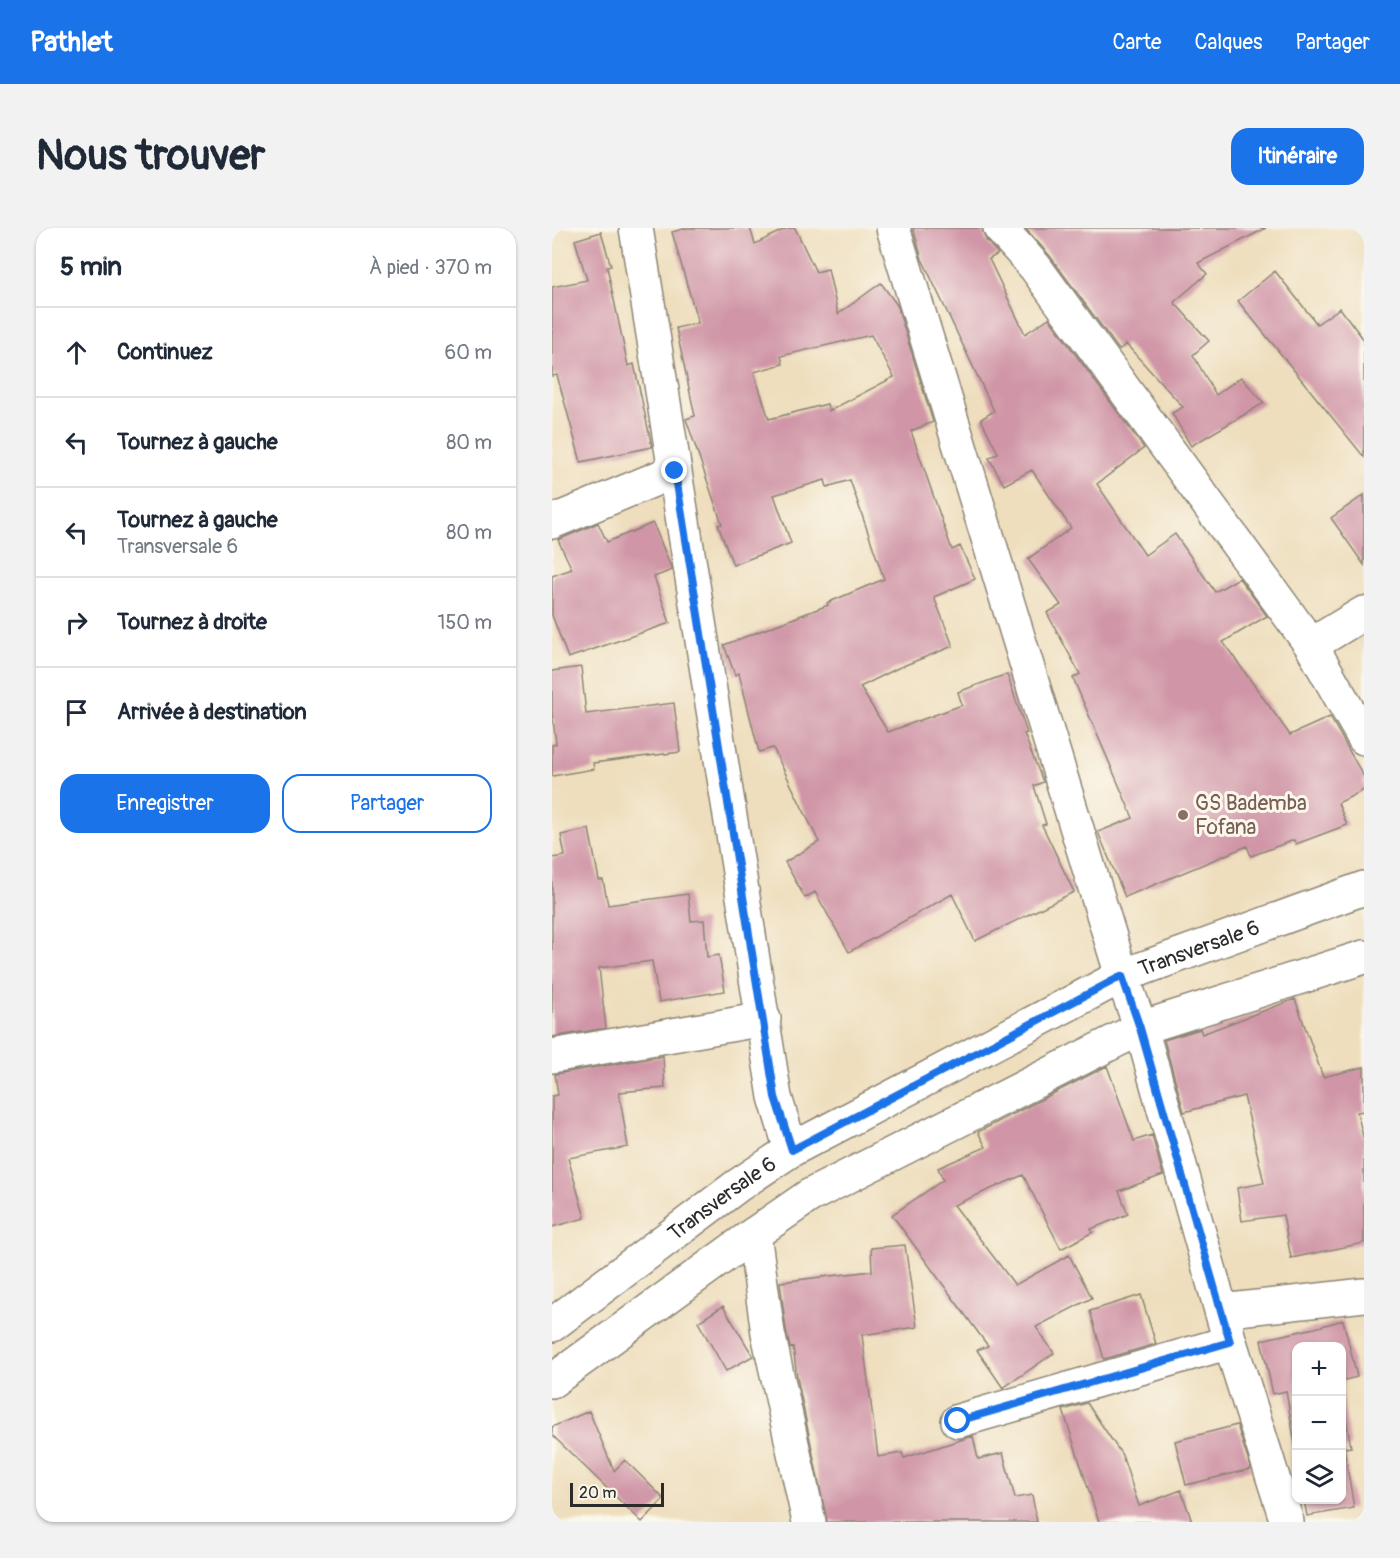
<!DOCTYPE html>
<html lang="fr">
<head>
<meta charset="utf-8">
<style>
  :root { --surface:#fff; --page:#f2f2f3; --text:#1f2937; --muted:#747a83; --line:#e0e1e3; --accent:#1a73e8 }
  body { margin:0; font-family:Pangolin,sans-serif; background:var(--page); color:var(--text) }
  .controls { position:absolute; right:18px; bottom:18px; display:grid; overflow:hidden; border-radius:12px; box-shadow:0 2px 4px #0004 }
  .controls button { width:54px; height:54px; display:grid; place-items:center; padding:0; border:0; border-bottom:2px solid var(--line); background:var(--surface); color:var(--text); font:30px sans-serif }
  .scale { position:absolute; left:18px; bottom:15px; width:94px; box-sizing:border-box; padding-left:6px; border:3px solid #2b2b2b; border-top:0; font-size:16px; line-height:21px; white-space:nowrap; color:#2b2b2b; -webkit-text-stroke:4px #fbf7ec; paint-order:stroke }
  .stop { position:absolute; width:18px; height:18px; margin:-14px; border:4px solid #1a73e8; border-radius:50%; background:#fff }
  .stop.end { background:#1a73e8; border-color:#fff; box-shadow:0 2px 6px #0008 }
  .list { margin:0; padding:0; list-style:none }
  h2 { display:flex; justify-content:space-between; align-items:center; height:78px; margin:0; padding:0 24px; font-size:26px }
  h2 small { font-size:20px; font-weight:400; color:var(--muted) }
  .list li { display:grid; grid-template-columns:39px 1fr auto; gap:18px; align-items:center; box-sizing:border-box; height:90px; padding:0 24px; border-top:2px solid var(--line) }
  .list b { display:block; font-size:22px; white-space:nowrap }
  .list p { margin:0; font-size:20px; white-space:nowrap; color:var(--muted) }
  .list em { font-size:20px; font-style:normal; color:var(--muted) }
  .actions { display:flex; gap:12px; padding:18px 24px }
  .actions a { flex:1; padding:14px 0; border:2px solid var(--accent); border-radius:18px; text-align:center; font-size:21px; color:var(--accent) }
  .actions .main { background:var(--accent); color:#fff }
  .icon { flex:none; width:33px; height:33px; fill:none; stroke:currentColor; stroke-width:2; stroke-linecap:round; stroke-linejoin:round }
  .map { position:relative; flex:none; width:812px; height:1294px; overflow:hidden; border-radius:18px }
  header { display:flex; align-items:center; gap:36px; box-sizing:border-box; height:84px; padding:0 30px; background:var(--accent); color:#fff }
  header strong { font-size:28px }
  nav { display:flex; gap:33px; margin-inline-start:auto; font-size:21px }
  .intro { display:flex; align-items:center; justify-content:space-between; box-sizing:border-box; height:144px; padding:0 36px }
  h1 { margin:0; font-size:42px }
  .button { padding:15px 27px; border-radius:18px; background:var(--accent); color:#fff; font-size:21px; font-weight:700 }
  main { display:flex; gap:36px; padding:0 36px }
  aside { flex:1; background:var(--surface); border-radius:18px; box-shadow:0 2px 4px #0004 }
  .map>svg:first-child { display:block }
  .building { fill:#d096a7; fill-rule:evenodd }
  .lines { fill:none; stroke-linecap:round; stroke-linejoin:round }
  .minor-casing { stroke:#8c8474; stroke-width:36 }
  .major-casing { stroke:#8c8474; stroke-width:36 }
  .minor { stroke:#fff; stroke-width:33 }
  .major { stroke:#fff; stroke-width:33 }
  .route { stroke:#1a73e8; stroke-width:8 }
  .education-dot { fill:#8d6e63; stroke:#fbf7ec; stroke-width:2 }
  .labels { text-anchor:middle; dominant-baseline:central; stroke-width:6; stroke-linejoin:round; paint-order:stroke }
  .education-label { font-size:21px; fill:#785e54; stroke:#fbf7ec; text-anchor:start }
  .street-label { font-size:21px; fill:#2b2b2b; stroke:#fbf7ec }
</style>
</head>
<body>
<header>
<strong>Pathlet</strong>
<nav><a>Carte</a><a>Calques</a><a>Partager</a></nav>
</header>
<div class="intro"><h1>Nous trouver</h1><a class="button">Itinéraire</a></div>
<main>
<aside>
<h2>5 min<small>À pied · 370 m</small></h2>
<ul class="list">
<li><svg class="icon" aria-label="ahead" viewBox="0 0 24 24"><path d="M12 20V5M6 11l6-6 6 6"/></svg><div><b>Continuez</b></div><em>60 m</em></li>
<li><svg class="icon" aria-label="left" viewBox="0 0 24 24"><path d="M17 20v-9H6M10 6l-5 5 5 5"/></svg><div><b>Tournez à gauche</b></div><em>80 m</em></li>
<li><svg class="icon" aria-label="left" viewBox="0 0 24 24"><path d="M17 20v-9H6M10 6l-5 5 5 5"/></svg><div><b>Tournez à gauche</b><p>Transversale 6</p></div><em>80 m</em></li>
<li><svg class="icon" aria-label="right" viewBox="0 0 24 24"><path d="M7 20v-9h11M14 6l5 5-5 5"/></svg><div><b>Tournez à droite</b></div><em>150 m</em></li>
<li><svg class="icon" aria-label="arrive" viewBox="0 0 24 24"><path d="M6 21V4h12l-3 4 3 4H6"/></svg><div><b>Arrivée à destination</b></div></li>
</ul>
<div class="actions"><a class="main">Enregistrer</a><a>Partager</a></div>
</aside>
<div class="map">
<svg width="812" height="1294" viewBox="0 0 812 1294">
  <rect width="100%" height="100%" fill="#fbf7ec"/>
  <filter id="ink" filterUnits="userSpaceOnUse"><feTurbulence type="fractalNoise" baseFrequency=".0167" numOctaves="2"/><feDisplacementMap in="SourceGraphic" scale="12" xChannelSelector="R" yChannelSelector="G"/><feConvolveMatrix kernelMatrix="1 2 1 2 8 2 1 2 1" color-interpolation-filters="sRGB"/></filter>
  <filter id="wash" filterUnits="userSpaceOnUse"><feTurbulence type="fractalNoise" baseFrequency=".008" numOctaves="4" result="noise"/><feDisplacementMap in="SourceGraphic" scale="24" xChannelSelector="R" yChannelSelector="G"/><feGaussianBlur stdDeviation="1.35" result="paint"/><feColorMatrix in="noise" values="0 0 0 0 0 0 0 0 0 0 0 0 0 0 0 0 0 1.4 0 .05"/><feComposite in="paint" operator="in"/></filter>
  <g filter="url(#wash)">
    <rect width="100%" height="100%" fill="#eedebd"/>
    <g id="blocks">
      <path class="building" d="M135,0H198L203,16L235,0H243L264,44L276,41L286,86L329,55L345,77L381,194L359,203L400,322L408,318L423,351L382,369L401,418L346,440L308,459L336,504L410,477L406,464L455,446L475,505L472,506L491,554L482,558L494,596L490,597L522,664L423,713L400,666L297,724L263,664L253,670L233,634L267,614L221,520L207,524L187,445L183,447L172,417L276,377L275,375L332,351L298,252L275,259L273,252L222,267L239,315L181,337L166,297L170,296L134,191L143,188L124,100L146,95L120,4ZM319,107L342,149L277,183L275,176L217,191L202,144L231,136L229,128Z
        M361,0H430L434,12L446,26L437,31L473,106L497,90L592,220L545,256L593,327L623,306L663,364L687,350L715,388L671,414L738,507L778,489L812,549V562L786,575L795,597L744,616L742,612L699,628L695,618L573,669L546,604L581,590L521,450L528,446L495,385L509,377L476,331L519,300L480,242L452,257L437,230L446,225L429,191L442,183L370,31Z
        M473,0H714L646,35L655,46L622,74L657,113L641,127L664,167L689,149L712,175L639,218L620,185L631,179L574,116L567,122L498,28Z
        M49,4L59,38L55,39L76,138L82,136L100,219L29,234L5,147L0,148V59L35,52L23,12Z
        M723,43L765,96L788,80L812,112V229L686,73Z
        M812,267V337L779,290Z
        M46,295L55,314L101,295L119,339L120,342L102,349L118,395L16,430L0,387V348L20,341L6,312Z
        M29,439L34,486L122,475L128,524L41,535L42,541L0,548V517L4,516L0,483V443Z
        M37,601L47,652H51L56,677L136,666L139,693L152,692L155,729L167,727L173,763L107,774L100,733L47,740L54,800L0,809V630L13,628L9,607Z
        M743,771L771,849L812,839V883L805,884L812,912V1015L739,1030L731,987L690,993L685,960L712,955L692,868L632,884L612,812L648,801L650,806Z
        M111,828L113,860L67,864L76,919L16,930L33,990L0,999V868L6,867L3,846Z
        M555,838L582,913L600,907L611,947L567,963L576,986L539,1001L541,1004L509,1021L471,947L402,977L463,1057L517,1027L540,1070L484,1099L502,1125L451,1160L425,1122L436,1118L340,987L391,952L386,940L434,919L426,904Z
        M353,1017L365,1099L310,1107L326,1229L350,1225L352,1230L421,1208L426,1231L451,1225L463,1270L480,1267L485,1294H275L245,1149L241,1119L238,1120L234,1102L228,1054L320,1043L319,1020Z
        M589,1067L604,1116L552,1131L538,1083Z
        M171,1078L201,1128L174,1143L146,1094Z
        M791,1092L805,1149L789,1153V1119H744V1223L734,1163L721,1166L709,1112L763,1100Z
        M789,1162L799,1219L792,1220L802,1280L755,1288L752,1272H789Z
        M535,1175L570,1227L587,1278L629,1262L640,1294H547L511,1182Z
        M37,1183L62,1243L73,1232L112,1271L90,1294L0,1207V1199Z
        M685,1197L699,1241L634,1257L623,1213Z"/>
    </g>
  </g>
  <g filter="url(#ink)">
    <use href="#blocks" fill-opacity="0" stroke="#8c8474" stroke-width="1.5"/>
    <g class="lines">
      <defs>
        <path id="minor" d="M84,0L223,869L239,922
          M341,0L570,748L589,800L678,1114L735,1294
          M448,0L483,39L759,417L812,510
          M0,294L123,243
          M759,417L812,385
          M0,828L212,791
          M202,1006L216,1105L257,1294
          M669,1083L812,1067
          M406,1193L678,1114"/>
        <g id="major">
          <path id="s1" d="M0,1097L185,958L239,922L570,748L812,660"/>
          <path d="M0,1153L202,1006L257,968L589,800L812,729"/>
        </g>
      </defs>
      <use href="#minor" class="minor-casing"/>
      <use href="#major" class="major-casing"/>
      <use href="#minor" class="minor"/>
      <use href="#major" class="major"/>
    </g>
  </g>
  <g class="lines" filter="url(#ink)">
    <path class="route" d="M123,243L223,869L240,922L570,748L588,800L678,1114L406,1193"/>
  </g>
  <circle class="education-dot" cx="631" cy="587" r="6"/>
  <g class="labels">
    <g class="education-label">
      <text x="643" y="575">GS Bademba<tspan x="643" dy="24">Fofana</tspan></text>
    </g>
    <g class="street-label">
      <text stroke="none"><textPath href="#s1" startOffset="752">Transversale 6</textPath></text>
      <text stroke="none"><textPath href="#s1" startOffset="212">Transversale 6</textPath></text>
    </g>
  </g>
</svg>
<div class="controls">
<button>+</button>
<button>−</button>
<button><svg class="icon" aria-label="layers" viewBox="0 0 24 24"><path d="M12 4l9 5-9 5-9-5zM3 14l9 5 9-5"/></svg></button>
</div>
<div class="scale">20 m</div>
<div class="stop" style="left:406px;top:1193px"></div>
<div class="stop end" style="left:123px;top:243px"></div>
</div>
</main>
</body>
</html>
